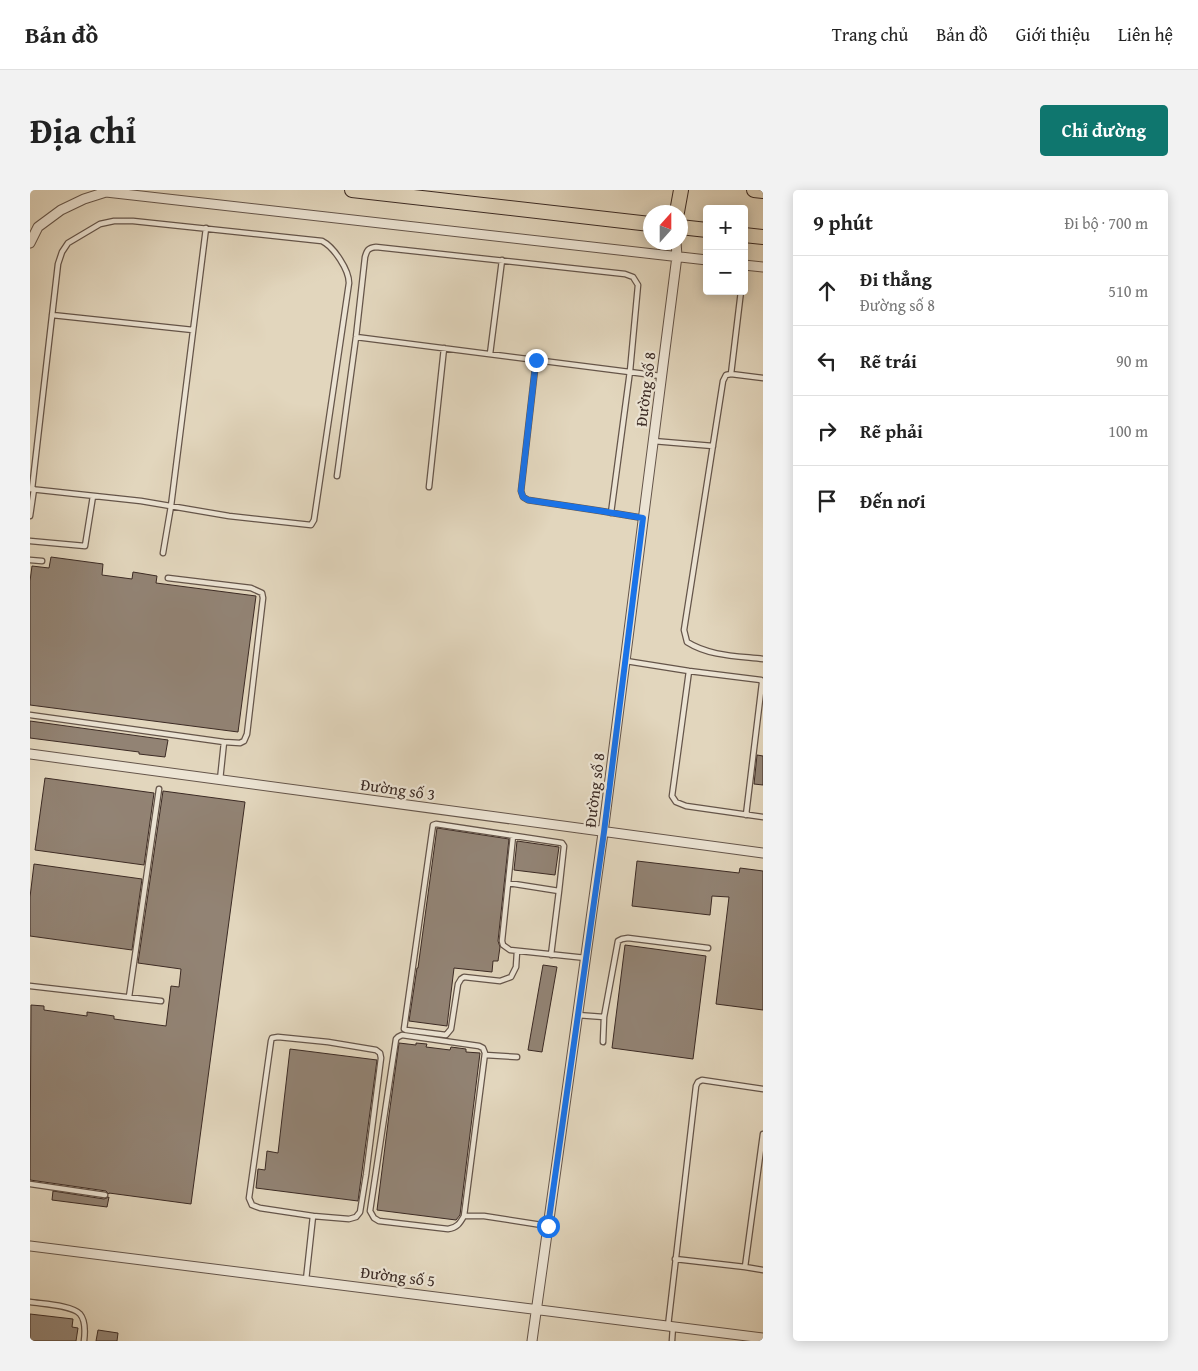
<!DOCTYPE html>
<html lang="vi">
<head>
<meta charset="utf-8">
<style>
  :root { --surface:#fff; --page:#f2f2f2; --text:#222; --muted:#767676; --line:#e0e0e0; --accent:#0f766e }
  body { margin:0; font-family:"Gentium Book Plus",serif; background:var(--page); color:var(--text) }
  .controls { position:absolute; right:15px; top:15px; display:grid; overflow:hidden; border-radius:5px; box-shadow:0 2px 12px #0003 }
  .controls button { width:45px; height:45px; display:grid; place-items:center; padding:0; border:0; border-bottom:1px solid var(--line); background:var(--surface); color:var(--text); font:25px sans-serif }
  .compass { position:absolute; left:613px; top:15px; width:45px; height:45px; border-radius:50%; background:var(--surface); box-shadow:0 2px 12px #0003; rotate:21deg }
  .stop { position:absolute; width:15px; height:15px; margin:-11px; border:4px solid #1a73e8; border-radius:50%; background:#fff }
  .stop.end { background:#1a73e8; border-color:#fff; box-shadow:0 1px 5px #0008 }
  .list { margin:0; padding:0; list-style:none }
  h2 { display:flex; justify-content:space-between; align-items:center; height:65px; margin:0; padding:0 20px; font-size:21px }
  h2 small { font-size:16px; font-weight:400; color:var(--muted) }
  .list li { display:grid; grid-template-columns:32px 1fr auto; gap:15px; align-items:center; box-sizing:border-box; height:70px; padding:0 20px; border-top:1px solid var(--line) }
  .list b { display:block; font-size:19px; white-space:nowrap }
  .list p { margin:0; font-size:16px; white-space:nowrap; color:var(--muted) }
  .list em { font-size:16px; font-style:normal; color:var(--muted) }
  .icon { flex:none; width:28px; height:28px; fill:none; stroke:currentColor; stroke-width:2; stroke-linecap:round; stroke-linejoin:round }
  .map { position:relative; flex:none; width:733px; height:1151px; overflow:hidden; border-radius:5px }
  header { display:flex; align-items:center; gap:30px; box-sizing:border-box; height:70px; padding:0 25px; background:var(--surface); border-bottom:1px solid var(--line) }
  header strong { font-size:24px }
  nav { display:flex; gap:28px; margin-inline-start:auto; font-size:18px }
  .intro { display:flex; align-items:center; justify-content:space-between; box-sizing:border-box; height:120px; padding:0 30px }
  h1 { margin:0; font-size:35px }
  .button { padding:12px 22px; border-radius:5px; background:var(--accent); color:#fff; font-size:18px; font-weight:700 }
  main { display:flex; gap:30px; padding:0 30px }
  aside { flex:1; background:var(--surface); border-radius:5px; box-shadow:0 2px 12px #0003 }
  .map>svg:first-child { display:block }
  .building { fill:#928374; stroke:#3b2a24 }
  .lines { fill:none; stroke-linecap:round; stroke-linejoin:round }
  .service-casing { stroke:#65554a; stroke-width:7 }
  .minor-casing { stroke:#65554a; stroke-width:11 }
  .primary-casing { stroke:#3b2a24; stroke-width:16 }
  .service { stroke:#ece4d4; stroke-width:4.5 }
  .minor { stroke:#ece4d4; stroke-width:9 }
  .primary { stroke:#e2d6bd; stroke-width:14 }
  .route { stroke:#1a73e8; stroke-width:6 }
  .labels { text-anchor:middle; dominant-baseline:central; stroke-width:4.5; stroke-linejoin:round; paint-order:stroke }
  .street-label { font-size:16px; fill:#3b2a24; stroke:#ece4d4 }
</style>
</head>
<body>
<header>
<strong>Bản đồ</strong>
<nav><a>Trang chủ</a><a>Bản đồ</a><a>Giới thiệu</a><a>Liên hệ</a></nav>
</header>
<div class="intro"><h1>Địa chỉ</h1><a class="button">Chỉ đường</a></div>
<main>
<div class="map">
<svg width="733" height="1151" viewBox="0 0 733 1151">
  <rect width="100%" height="100%" fill="#e2d6bd"/>
  <filter id="stains"><feTurbulence type="fractalNoise" baseFrequency=".004" numOctaves="4"/><feColorMatrix values="0 0 0 0 .2 0 0 0 0 .09 0 0 0 0 .02 0 0 0 .5 -.17"/></filter>
  <radialGradient id="worn" r=".72"><stop offset=".6" stop-color="#630" stop-opacity="0"/><stop offset="1" stop-color="#630" stop-opacity=".3"/></radialGradient>
  <path class="building" d="M21,367L73,374L72,385L102,389L103,382L127,386L126,393L226,406L208,542L0,515V391L2,376L19,378Z
    M0,531L138,550L135,567L109,564V562L0,548Z
    M727,565L733,566V595L724,594Z
    M15,588L124,603L114,675L5,660Z
    M133,601L215,612L161,1014L79,1003V1004L76,1001L0,990L1,815L14,816V820L57,826V822L84,826V829L136,836L141,796L149,797L151,779L108,773Z
    M407,638L479,649L468,751L470,757L468,771H463L462,782L424,778L417,836L379,831L387,778H388Z
    M487,651L529,657L525,685L484,680Z
    M607,671L709,683L710,678L733,681V820L686,814L699,707L682,706L680,725L602,716Z
    M4,674L112,689L102,760L0,746V707Z
    M595,755L676,766L663,869L582,858Z
    M513,775L527,777L512,862L498,860Z
    M369,853L386,855V853L397,854L396,857L420,860L421,857L436,859V862L450,863L430,1025L426,1030L347,1020L359,925Z
    M260,859L347,870L328,1011L226,998L228,979L235,980L237,961L248,963Z
    M23,1001L74,1009L79,1007L77,1017L22,1010Z
    M0,1124L43,1129L42,1137L48,1138L46,1151H0Z
    M68,1140L88,1143L87,1151H66Z"/>
  <g class="lines">
    <defs>
      <path id="service" d="M22,125L163,140
        M326,147L631,186
        M460,164L472,70
        M506,170L491,301L493,307L498,310L571,321L613,328
        M701,184L711,101
        M733,188L701,184L696,185L693,191L654,440L657,452C679,466 707,466 733,469
        M623,251L683,256
        M307,286L326,147L335,67C337,60 338,58 346,57L595,84L603,87L608,95L600,181L581,323
        M399,297L414,158
        M0,299L111,311L199,326L281,335L284,330L319,93C319,80 304,57 292,51L103,31H84L70,34L38,53L32,62L28,74L2,299
        M0,326L4,299
        M0,351L55,356L63,306
        M133,363L141,316L176,38
        M0,370L12,371
        M596,471L659,481L731,490L732,493L716,625
        M659,481L642,606L646,612L656,616L733,627
        M0,525L194,552L210,553L214,551L217,544L233,408L232,403L221,398L138,388
        M190,590L194,552
        M483,646L472,751L473,755L480,760L556,768
        M478,693L529,701L521,765
        M487,761L486,777L481,787L470,791L434,787L431,789L428,794L421,839L416,845L376,840L374,839L403,635L406,634L532,653L534,656L529,701
        M0,796L131,811
        M99,807L129,599
        M547,825L574,827
        M573,852L574,827L588,751L592,749L598,748L678,758
        M455,865L487,867
        M0,994L75,1005
        M434,1026L455,863L453,858L449,856L372,845L368,847L366,849L340,1021L344,1028L349,1031L418,1039C427,1038 430,1033 434,1026H454L518,1036
        M645,1069L715,1077L733,944
        M715,1077L733,1080
        M276,1090L283,1026L230,1018L222,1015L219,1008L241,851L242,848L248,847L298,852L346,860L350,863L351,868L336,985L330,1022L326,1027L319,1029L283,1026
        M0,1112C12,1114 42,1115 50,1124C56,1131 55,1143 54,1151
        M638,1136L666,896L668,892L672,890L733,899
        M642,1151L643,1136"/>
      <path id="minor" d="M0,53L8,37L31,20L54,9L76,2L677,70
        M714,75L733,77
        M0,564L733,663
        M0,1056L733,1148
        M502,1151L573,643L647,66L646,52"/>
      <path id="primary" d="M322,0L620,34
        M724,0L733,1
        M647,22L651,0
        M650,37L677,40
        M714,45L733,47"/>
    </defs>
    <use href="#service" class="service-casing"/>
    <use href="#minor" class="minor-casing"/>
    <use href="#primary" class="primary-casing"/>
    <use href="#service" class="service"/>
    <use href="#minor" class="minor"/>
    <use href="#primary" class="primary"/>
  </g>
  <g class="lines">
    <path class="route" d="M506,170L491,301L493,307L498,310L571,321L613,328L574,642L518,1036"/>
  </g>
  <g class="labels">
    <g class="street-label">
      <text transform="translate(615 199) rotate(-83)">Đường số 8</text>
      <text transform="translate(368 599) rotate(8)">Đường số 3</text>
      <text transform="translate(564 600) rotate(-83)">Đường số 8</text>
      <text transform="translate(368 1086) rotate(7)">Đường số 5</text>
    </g>
  </g>
  <rect width="100%" height="100%" filter="url(#stains)"/>
  <rect width="100%" height="100%" fill="url(#worn)"/>
</svg>
<div class="controls">
<button>+</button>
<button>−</button>
</div>
<svg class="compass" viewBox="-18 -18 36 36"><path d="M0-13l5 13h-10z" fill="#e53935"/><path d="M0 13l5-13h-10z" fill="#767676"/></svg>
<div class="stop" style="left:518px;top:1036px"></div>
<div class="stop end" style="left:506px;top:170px"></div>
</div>
<aside>
<h2>9 phút<small>Đi bộ · 700 m</small></h2>
<ul class="list">
<li><svg class="icon" aria-label="ahead" viewBox="0 0 24 24"><path d="M12 20V5M6 11l6-6 6 6"/></svg><div><b>Đi thẳng</b><p>Đường số 8</p></div><em>510 m</em></li>
<li><svg class="icon" aria-label="left" viewBox="0 0 24 24"><path d="M17 20v-9H6M10 6l-5 5 5 5"/></svg><div><b>Rẽ trái</b></div><em>90 m</em></li>
<li><svg class="icon" aria-label="right" viewBox="0 0 24 24"><path d="M7 20v-9h11M14 6l5 5-5 5"/></svg><div><b>Rẽ phải</b></div><em>100 m</em></li>
<li><svg class="icon" aria-label="arrive" viewBox="0 0 24 24"><path d="M6 21V4h12l-3 4 3 4H6"/></svg><div><b>Đến nơi</b></div></li>
</ul>
</aside>
</main>
</body>
</html>
